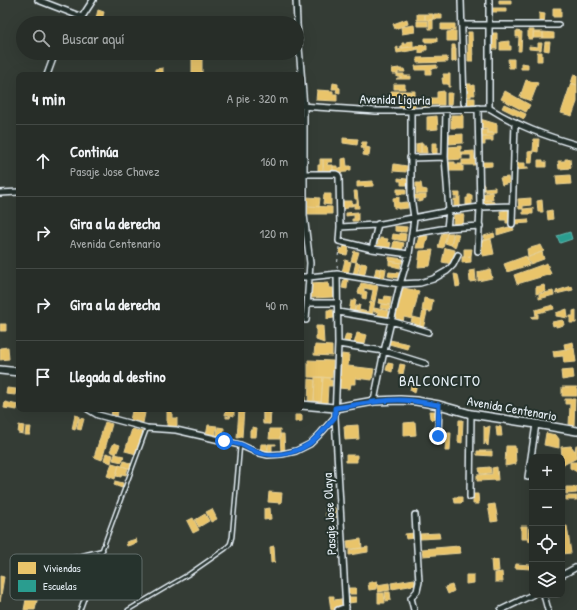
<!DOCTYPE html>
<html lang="es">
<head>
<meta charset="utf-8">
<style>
  :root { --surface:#272d28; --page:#2f3530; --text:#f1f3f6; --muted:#a4a8a8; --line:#434945 }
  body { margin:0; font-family:"Patrick Hand",sans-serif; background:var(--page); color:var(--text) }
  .controls { position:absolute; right:12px; bottom:12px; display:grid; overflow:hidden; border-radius:8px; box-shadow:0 4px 16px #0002 }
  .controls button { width:36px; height:36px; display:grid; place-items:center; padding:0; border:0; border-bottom:1px solid var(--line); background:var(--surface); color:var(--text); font:20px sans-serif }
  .stop { position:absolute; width:12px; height:12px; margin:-9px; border:3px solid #1a73e8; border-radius:50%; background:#fff }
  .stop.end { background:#1a73e8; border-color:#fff; box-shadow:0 1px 4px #0008 }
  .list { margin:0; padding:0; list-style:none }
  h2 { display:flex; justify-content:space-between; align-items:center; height:52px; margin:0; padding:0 16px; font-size:17px }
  h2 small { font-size:13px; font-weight:400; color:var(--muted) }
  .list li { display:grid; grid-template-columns:26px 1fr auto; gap:12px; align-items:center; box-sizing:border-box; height:72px; padding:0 16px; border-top:1px solid var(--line) }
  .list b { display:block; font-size:15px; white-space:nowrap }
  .list p { margin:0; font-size:13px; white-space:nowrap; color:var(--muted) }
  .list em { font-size:13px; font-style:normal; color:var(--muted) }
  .icon { flex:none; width:22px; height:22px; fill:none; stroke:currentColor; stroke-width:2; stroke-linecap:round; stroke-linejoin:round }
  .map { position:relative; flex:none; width:577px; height:610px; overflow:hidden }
  .search { position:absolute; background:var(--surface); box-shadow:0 4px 16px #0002; left:16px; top:16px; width:288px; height:44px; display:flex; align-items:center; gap:10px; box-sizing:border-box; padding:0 14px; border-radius:22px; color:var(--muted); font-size:15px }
  .panel { position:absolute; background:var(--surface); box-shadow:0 4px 16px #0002; left:16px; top:72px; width:288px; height:340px; border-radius:8px }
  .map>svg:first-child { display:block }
  .homes { fill:#e9c46a; stroke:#e9d295 }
  .schools { fill:#2a9d8f; stroke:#63b6ae }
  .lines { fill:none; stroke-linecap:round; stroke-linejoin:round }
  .lane-casing { stroke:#e8f1f8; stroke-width:5.5 }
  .street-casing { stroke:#e8f1f8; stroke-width:8 }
  .secondary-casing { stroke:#e8f1f8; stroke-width:10 }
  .path { stroke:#e8f1f8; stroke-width:1; stroke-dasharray:3 3; stroke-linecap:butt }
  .lane { stroke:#26332d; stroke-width:2.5 }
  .street { stroke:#26332d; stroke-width:5 }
  .secondary { stroke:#26332d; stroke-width:7 }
  .route { stroke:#1a73e8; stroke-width:5 }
  .labels { text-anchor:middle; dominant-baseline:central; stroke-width:4; stroke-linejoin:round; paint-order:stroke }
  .street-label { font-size:13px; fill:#e8f1f8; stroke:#26332d }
  .quarter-label { font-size:15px; letter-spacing:1px; fill:#e8f1f8; stroke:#26332d }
  .key { fill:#26332d; stroke:#606c6a; stroke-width:1 }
  .key-label { font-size:11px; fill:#e8f1f8 }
</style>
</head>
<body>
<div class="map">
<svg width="577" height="610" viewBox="0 0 577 610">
  <rect width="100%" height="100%" fill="#343c35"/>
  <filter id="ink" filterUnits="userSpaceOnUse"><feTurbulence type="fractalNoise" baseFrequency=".025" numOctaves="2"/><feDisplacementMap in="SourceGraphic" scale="8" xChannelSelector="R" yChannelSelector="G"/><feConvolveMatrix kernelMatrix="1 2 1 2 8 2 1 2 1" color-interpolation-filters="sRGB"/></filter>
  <g filter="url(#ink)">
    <path class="homes" d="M499,0H511V4H499Z
      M492,8H506V12H492Z
      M553,8H561V17H553Z
      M98,10L104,12L102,20L96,18Z
      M539,13L545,14L544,24H539Z
      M417,14H425V20H417Z
      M425,14H433V20H425Z
      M434,14H442V19H433Z
      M407,19L408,24L395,29L393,24Z
      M429,20H433V29H429Z
      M417,21H428V26H417Z
      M441,24H455V30H441Z
      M414,25L415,32L402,34L401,27Z
      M528,30H534L533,39H528Z
      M456,31V41H447V32Z
      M516,31L522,32L521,51H518L519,37H516Z
      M468,32H472L473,61H468Z
      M533,32H543V38H533Z
      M543,32L554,33V38H543Z
      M493,33H497V49H493Z
      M425,38H437V42H425Z
      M413,41V47L402,48V43H404V45L406,44V42Z
      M509,41V46H511V50H500V42Z
      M545,42H550L549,51L544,50Z
      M538,43H542L541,50L529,49V46L538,47Z
      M427,45V50H424V52L419,53V49L415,50V46Z
      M452,45H455L456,61L452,62Z
      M402,46V48L415,46V50L397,53L396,48L398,47V50L401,49L400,47Z
      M456,48V61L452,62V49Z
      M537,52H542V61H537Z
      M192,56H202V75H192Z
      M447,57L448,62L417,63V58Z
      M508,59H514V68H509Z
      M521,63L528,64V69H521Z
      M437,65V68L431,69V74H426V70H416L415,66Z
      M163,68V74H155V69Z
      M399,68V69H404L405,72H398V74H392V69Z
      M397,74H404V76H411V79H396L402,77H397Z
      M443,74H450V87H448V84H443L442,78H444Z
      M574,74L577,75V85L571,83Z
      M526,80L538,83L531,101L520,97Z
      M333,83L338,84V87L340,88V93L336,92L337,89H332Z
      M571,83L577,85V102L572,116L561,113Z
      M394,84H405V89H394Z
      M465,84H471V86L474,85L475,95H471V97H467Z
      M317,90L333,91V94H337V101L316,100Z
      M391,91H400V98H391Z
      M400,91H405V109H399Z
      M405,91H411L410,108L405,107Z
      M411,91H415V107H411Z
      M444,91V105H431V98H437V92Z
      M505,91L530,105L526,112L501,99Z
      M447,93H452L451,105H447Z
      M467,98H475V105L467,104Z
      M422,100H429L430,108H422Z
      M504,104L526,114L524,119L502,108Z
      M451,115H463V128H451Z
      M437,116L438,129L427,130V117Z
      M480,119L497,124V133H487V129H480Z
      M480,130H487V133H494V136L481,137Z
      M463,134V143L449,144L448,135Z
      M480,137H493V141H485V145H480Z
      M343,138L358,139L357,145L343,143Z
      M534,139H539L538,152L533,151Z
      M362,142H367L366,147L370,148L369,156L363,155L364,149L361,148Z
      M421,143V153H416V144Z
      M421,143H423V145H426L427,153H421Z
      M432,143H437V156L432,157Z
      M461,146V149H460V152H462V159L448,160L447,147Z
      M474,151L475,165H462V160H471V155H462V152Z
      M533,151L532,163H528V152Z
      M346,158L347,166H351V170H347V172L333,173V166H337V168H342V159Z
      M320,159H323V173H318V165H320Z
      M323,159H332V162H328L327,165H333V173H324Z
      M565,159H570L571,168L559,169L558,161H565Z
      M538,160H543V162H546V167H538Z
      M449,162H455V164H462V166H463V171H449Z
      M481,162H492V166L481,167Z
      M515,163H525V167H528V169L515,170Z
      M394,164L407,166L406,172L393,171Z
      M570,175L571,184L557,185L556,176Z
      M508,177L509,183L502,185L500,178Z
      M398,178L407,179V185H401V181H398Z
      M373,181V186L357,187V182Z
      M416,183H421L422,189L427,190V194H416Z
      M484,184V188L495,187V191L485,192V190H481L480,185Z
      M397,189H406V194H397Z
      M354,191H357L359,208H354V205L352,206V204L357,203V199H355Z
      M492,192L493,199L481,201V194Z
      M454,193H460V207H454V199H457V197H454Z
      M324,194H331V205L323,204Z
      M412,195H426V198L423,199V201L418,202V199H412Z
      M468,195H472V205H466V198H468Z
      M307,197L320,198L319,207L307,206Z
      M399,197V203L407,202L408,208L398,209V208H394L393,198Z
      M531,198V205L523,206V209H519L518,199Z
      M491,200V202L493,201L494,203H496V205L483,207L482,201Z
      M542,200L543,212H538L537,201Z
      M342,201H352V206H348V208L343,209Z
      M307,206L332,207V214H307Z
      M533,208V214H523V209Z
      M509,210L510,223H506V220H501L500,211Z
      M552,210L553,219L548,220L547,211Z
      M358,212V221H352V219H354V215L346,216V213Z
      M454,214L464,215L463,225L453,224Z
      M528,219L529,223L515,224V220Z
      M395,226L407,227L406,232L395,231Z
      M513,226L514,230L497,235V230Z
      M400,233L406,234L405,241L392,239L393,234L400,235Z
      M442,233H447L443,248L438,247Z
      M447,233H453L451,245L445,243Z
      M454,233L459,234L455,248L451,245Z
      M494,233L495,237L484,241V236Z
      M419,236H428L425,248H416Z
      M380,238L388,239L387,242L391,243L389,251L374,249L375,244L378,245V243H375L376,240H380Z
      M491,239L494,254L483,256L481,241Z
      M394,241L404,243L402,252L392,250Z
      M541,245L544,251L528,257L527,249Z
      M344,246L349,247L347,255L340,254V248L343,249Z
      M445,248L455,250L452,264L442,262Z
      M464,249H472L471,256L464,257Z
      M433,250L430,266L418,267L420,251Z
      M354,251L359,252L356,262L351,261Z
      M542,252L544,259L530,264L527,258Z
      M471,256V262L462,263V257Z
      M526,256L529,265L507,272L504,264Z
      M389,257L403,259L402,263L389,261Z
      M345,260L351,262L348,274L342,272Z
      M389,261L401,263L400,268L392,266V265H389Z
      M356,262L360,263L357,276L353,275Z
      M361,263L367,264L364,277L358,276Z
      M547,263L551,274L517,284L514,275Z
      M376,268L381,269L379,279L374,278Z
      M381,268L386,269L384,280L379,279Z
      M490,269L492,278L478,281V272Z
      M475,270L476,281L470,282L469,271Z
      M389,272L399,273L398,278L388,276Z
      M454,274L458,275L460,286L456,287Z
      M344,279L348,280L347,289L342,288Z
      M328,283L329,288H333L334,297L311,298L310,284Z
      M361,283L378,286L375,301L371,300L373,290L364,288V291L367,292L366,299L362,298V294L358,293Z
      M544,285L546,291L536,294V287Z
      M572,286L573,290L556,294L555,293H557L556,291Z
      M403,288L419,291L412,319L404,317L403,322L395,320Z
      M553,291L554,295L539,299V294Z
      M385,296L391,297L390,305L378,303L379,299L384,300Z
      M424,298L433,300L431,312L422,311Z
      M354,300H356L354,312H349L351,301H354Z
      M373,301H375L372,317L354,313L356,306H358L359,305H360L359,310L368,312L370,302H373Z
      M381,304L390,305L389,310L380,308Z
      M553,305L554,309L538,313V318H532L531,317L536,316L535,310Z
      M374,308L389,311L388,320L377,319L378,312H374Z
      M567,309L568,318L556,316V313Z
      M327,310H333L334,318L327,319Z
      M576,310V323H570V316H573V311Z
      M423,311L427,312L423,329L419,328Z
      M413,317L421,319L420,326L414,325L415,323L411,322Z
      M563,320L564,325L556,327V325L553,326L552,322Z
      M0,324H6V331H0Z
      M316,326H323L324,343L316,340Z
      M357,333L367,335L364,347L354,344Z
      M346,334L352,335L349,345L343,344Z
      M390,340L409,344L407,349L389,344Z
      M573,342L574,347L565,349L564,344Z
      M315,345L332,346V356L314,355Z
      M8,347L9,359L0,360V348Z
      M574,348L576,362L564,363L563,356L554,357L553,351Z
      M342,354L349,355L348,366L374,369L372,380L355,378V384H351L350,389L338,388Z
      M308,360L333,361L332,378L308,377Z
      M388,363L393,364L392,372L386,370Z
      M400,364L405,365L403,374L398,373Z
      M573,370L574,378L562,380L561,371Z
      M315,377H323L321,403L314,402Z
      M323,377L330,378L329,380H332V386H328L327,404H321Z
      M301,378H304L305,402H301Z
      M309,379L315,380L314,401H312V405H308Z
      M412,382L417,383L415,393L410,390Z
      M562,387H577V396H562Z
      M7,388L16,389L15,395L6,394Z
      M565,399H575L574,427L569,426L570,404H565Z
      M5,402L18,405L17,410L4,408Z
      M112,409H118L117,420L111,418Z
      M167,409H172V418H177V427H167Z
      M226,409H234V416L231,415L230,418H226V416L229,417V415H225Z
      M239,409H244L242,437L237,438Z
      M132,411L145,413L143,423L130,420Z
      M263,411L271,412L270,424L263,423Z
      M263,411H270V424H263Z
      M429,411H435V419L432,420L430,418Z
      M75,415L79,416L75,430L72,429Z
      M295,415H302V421L295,422Z
      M79,418L84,419L81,430L77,429Z
      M459,420H463L462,443L458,442Z
      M105,422L112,424L102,460L94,457Z
      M415,422L416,435L404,436V423Z
      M19,425L24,426L23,434L18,433Z
      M208,425L217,426L215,437L206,436Z
      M358,425L359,439L345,440L344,426Z
      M484,426L485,428L490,426L488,446L486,444V440L484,445Z
      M496,426L501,427L502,436H497Z
      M26,427H31L30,435H25Z
      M218,427L224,428L223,440L216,439Z
      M252,427L257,428L256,437H250V430H252Z
      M132,429L143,432L136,454L125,451Z
      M270,429H280V439H269Z
      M446,433H451L450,451H445Z
      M546,433L556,435L559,439V448L544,445Z
      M280,434H284L285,453H281Z
      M114,443L120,445L116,454L110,451Z
      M261,444H267L268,453L260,452Z
      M268,444H276V445H272V453H268Z
      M576,445H577V458L563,465L561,447L571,446L575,451Z
      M506,446H515L516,464L505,466Z
      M477,451H492V456L477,455Z
      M106,453L113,455L111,463L104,460Z
      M115,454L124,456L122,462L113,460Z
      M346,455H357V462H346Z
      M124,461L132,464L131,469L122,466Z
      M570,462H577V472L570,468Z
      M112,463L119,465L115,479L107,476Z
      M119,465L128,468L126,475L122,474L121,477L116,476Z
      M490,467L491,473L480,474L479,468Z
      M497,467L498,480L477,481V475L492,474V468Z
      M115,481L123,483L122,488L114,485Z
      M566,487H577V493L566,494Z
      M269,492L282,493L281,503L268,502Z
      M473,494H478L479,504H473Z
      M566,496H577V500H566Z
      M454,497H462V503H455Z
      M495,504L498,521L491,522L488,505Z
      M270,508L271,519L264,520V509Z
      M325,508H335L336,518H326Z
      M212,509L217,519L211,522L206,512Z
      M205,514L209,521L199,527L195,520Z
      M193,518L199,530L193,533L187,521Z
      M521,526H527V539H521Z
      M567,526L571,553L562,554V527Z
      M529,528H532V542L528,541Z
      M414,533V538L406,539L405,534Z
      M439,533L440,538L420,539V534Z
      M136,539L137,543L127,546L126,542Z
      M361,539L362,548L348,549L347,541Z
      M274,546L275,562L271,563L270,547Z
      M459,546L461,553L423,556L422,549Z
      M368,547V552L349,555V550Z
      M491,560H498L499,571L492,572Z
      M516,564L530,565L531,569L515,568Z
      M502,572L503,582H495V573Z
      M466,575H474V583L466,584Z
      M0,576L4,577L0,602Z
      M414,579L415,585L392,589L391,583Z
      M377,581L376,589L369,590L368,583Z
      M389,583L390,590L378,592L377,585Z
      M452,585L454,591L448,594L445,587Z
      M348,588H356V594H349Z
      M385,592H390L391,600L386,601Z
      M378,593H384L385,603H378Z
      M27,594L38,596L35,610H24Z
      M329,596H334V600L341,599L342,607L336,610H331Z
      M349,597H356V602L349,603Z"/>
    <path class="schools" d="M570,232L572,239L560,243L557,236Z"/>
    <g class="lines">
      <defs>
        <path id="lane" d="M22,563L48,562L76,557L103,550
          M80,610L147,428
          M128,610L189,574L225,549L230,544L232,537L240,445"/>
        <path id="street" d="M38,0L82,17
          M296,0L297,23
          M461,0L464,103
          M489,0V108
          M77,23L82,17L93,0
          M297,24L304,106V215L310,263L306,320
          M462,25H558
          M47,75L55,53
          M301,106L376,111H411L489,108
          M489,108C517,126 546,136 577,145
          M446,110L445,157L449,211L447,228
          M410,158L445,157
          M304,174H336L338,175L339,177L340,227L339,241L372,249L409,254
          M0,193L19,192
          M512,224L515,122
          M340,227L376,225L449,211L480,207L512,206
          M412,234L447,228L480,226
          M372,249L378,224
          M478,251L480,207L478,108
          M301,277H309L337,274L400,284L420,283L433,279L447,271L453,265L458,255
          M308,303H338
          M338,312L391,321L428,332
          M338,344L384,351L426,364
          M374,401L384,351L400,284L409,254L413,226L414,218L411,197V111
          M88,409L98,415L147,428L176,430L224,441L240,445L256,452L268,455L282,454L296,451L310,444L321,433L335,417L338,344L337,274
          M335,417L346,610
          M438,436L439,405
          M528,477L536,424
          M470,497L471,414
          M562,575L577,567
          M544,595L548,610
          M338,610L346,607
          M414,610L411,598L417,591L419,582L415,515
          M501,610L532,595"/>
        <path id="secondary" d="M0,370L19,372
          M301,405L335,408L374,401L400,400L416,401L439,405L471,414L536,424L577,431"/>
      </defs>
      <use href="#lane" class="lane-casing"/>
      <use href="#street" class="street-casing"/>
      <use href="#secondary" class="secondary-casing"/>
      <path class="path" d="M337,268L339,247"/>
      <use href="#lane" class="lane"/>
      <use href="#street" class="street"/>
      <use href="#secondary" class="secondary"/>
    </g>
  </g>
  <g class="lines" filter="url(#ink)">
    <path class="route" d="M224,441C229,442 236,443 242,445C246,447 251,450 256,452C273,458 294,454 309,444C319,437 327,426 335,417V408C356,405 377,400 399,400C413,400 426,403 439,405L438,436"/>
  </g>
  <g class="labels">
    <g class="street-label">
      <text transform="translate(395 99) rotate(1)">Avenida Liguria</text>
      <text transform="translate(512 408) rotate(10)">Avenida Centenario</text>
      <text transform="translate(329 514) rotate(-93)">Pasaje Jose Olaya</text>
    </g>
    <g class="quarter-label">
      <text x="440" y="380">BALCONCITO</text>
    </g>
  </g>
  <rect x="10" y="554" width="132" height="46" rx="6" class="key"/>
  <rect x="18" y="562" width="18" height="12" fill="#e9c46a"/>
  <rect x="18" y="580" width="18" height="12" fill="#2a9d8f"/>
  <g class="key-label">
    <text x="43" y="572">Viviendas</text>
    <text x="43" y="590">Escuelas</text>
  </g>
</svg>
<div class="controls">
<button>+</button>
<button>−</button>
<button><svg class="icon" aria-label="locate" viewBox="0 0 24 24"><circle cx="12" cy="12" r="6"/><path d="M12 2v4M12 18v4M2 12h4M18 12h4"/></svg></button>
<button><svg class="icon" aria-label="layers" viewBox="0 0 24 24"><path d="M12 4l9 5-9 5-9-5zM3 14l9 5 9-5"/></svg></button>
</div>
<div class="stop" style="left:224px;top:441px"></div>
<div class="stop end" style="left:438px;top:436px"></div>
<div class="search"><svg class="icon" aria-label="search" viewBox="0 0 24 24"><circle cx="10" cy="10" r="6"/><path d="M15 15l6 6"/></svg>Buscar aquí</div>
<section class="panel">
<h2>4 min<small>A pie · 320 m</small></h2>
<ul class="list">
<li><svg class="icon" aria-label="ahead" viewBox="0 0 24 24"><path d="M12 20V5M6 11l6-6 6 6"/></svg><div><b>Continúa</b><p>Pasaje Jose Chavez</p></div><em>160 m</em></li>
<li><svg class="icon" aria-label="right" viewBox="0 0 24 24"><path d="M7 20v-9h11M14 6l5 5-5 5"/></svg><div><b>Gira a la derecha</b><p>Avenida Centenario</p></div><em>120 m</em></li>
<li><svg class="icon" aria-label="right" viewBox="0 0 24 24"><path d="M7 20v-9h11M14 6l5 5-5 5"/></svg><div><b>Gira a la derecha</b></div><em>40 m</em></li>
<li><svg class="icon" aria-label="arrive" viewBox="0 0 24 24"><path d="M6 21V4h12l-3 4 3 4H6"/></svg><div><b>Llegada al destino</b></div></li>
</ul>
</section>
</div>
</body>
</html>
